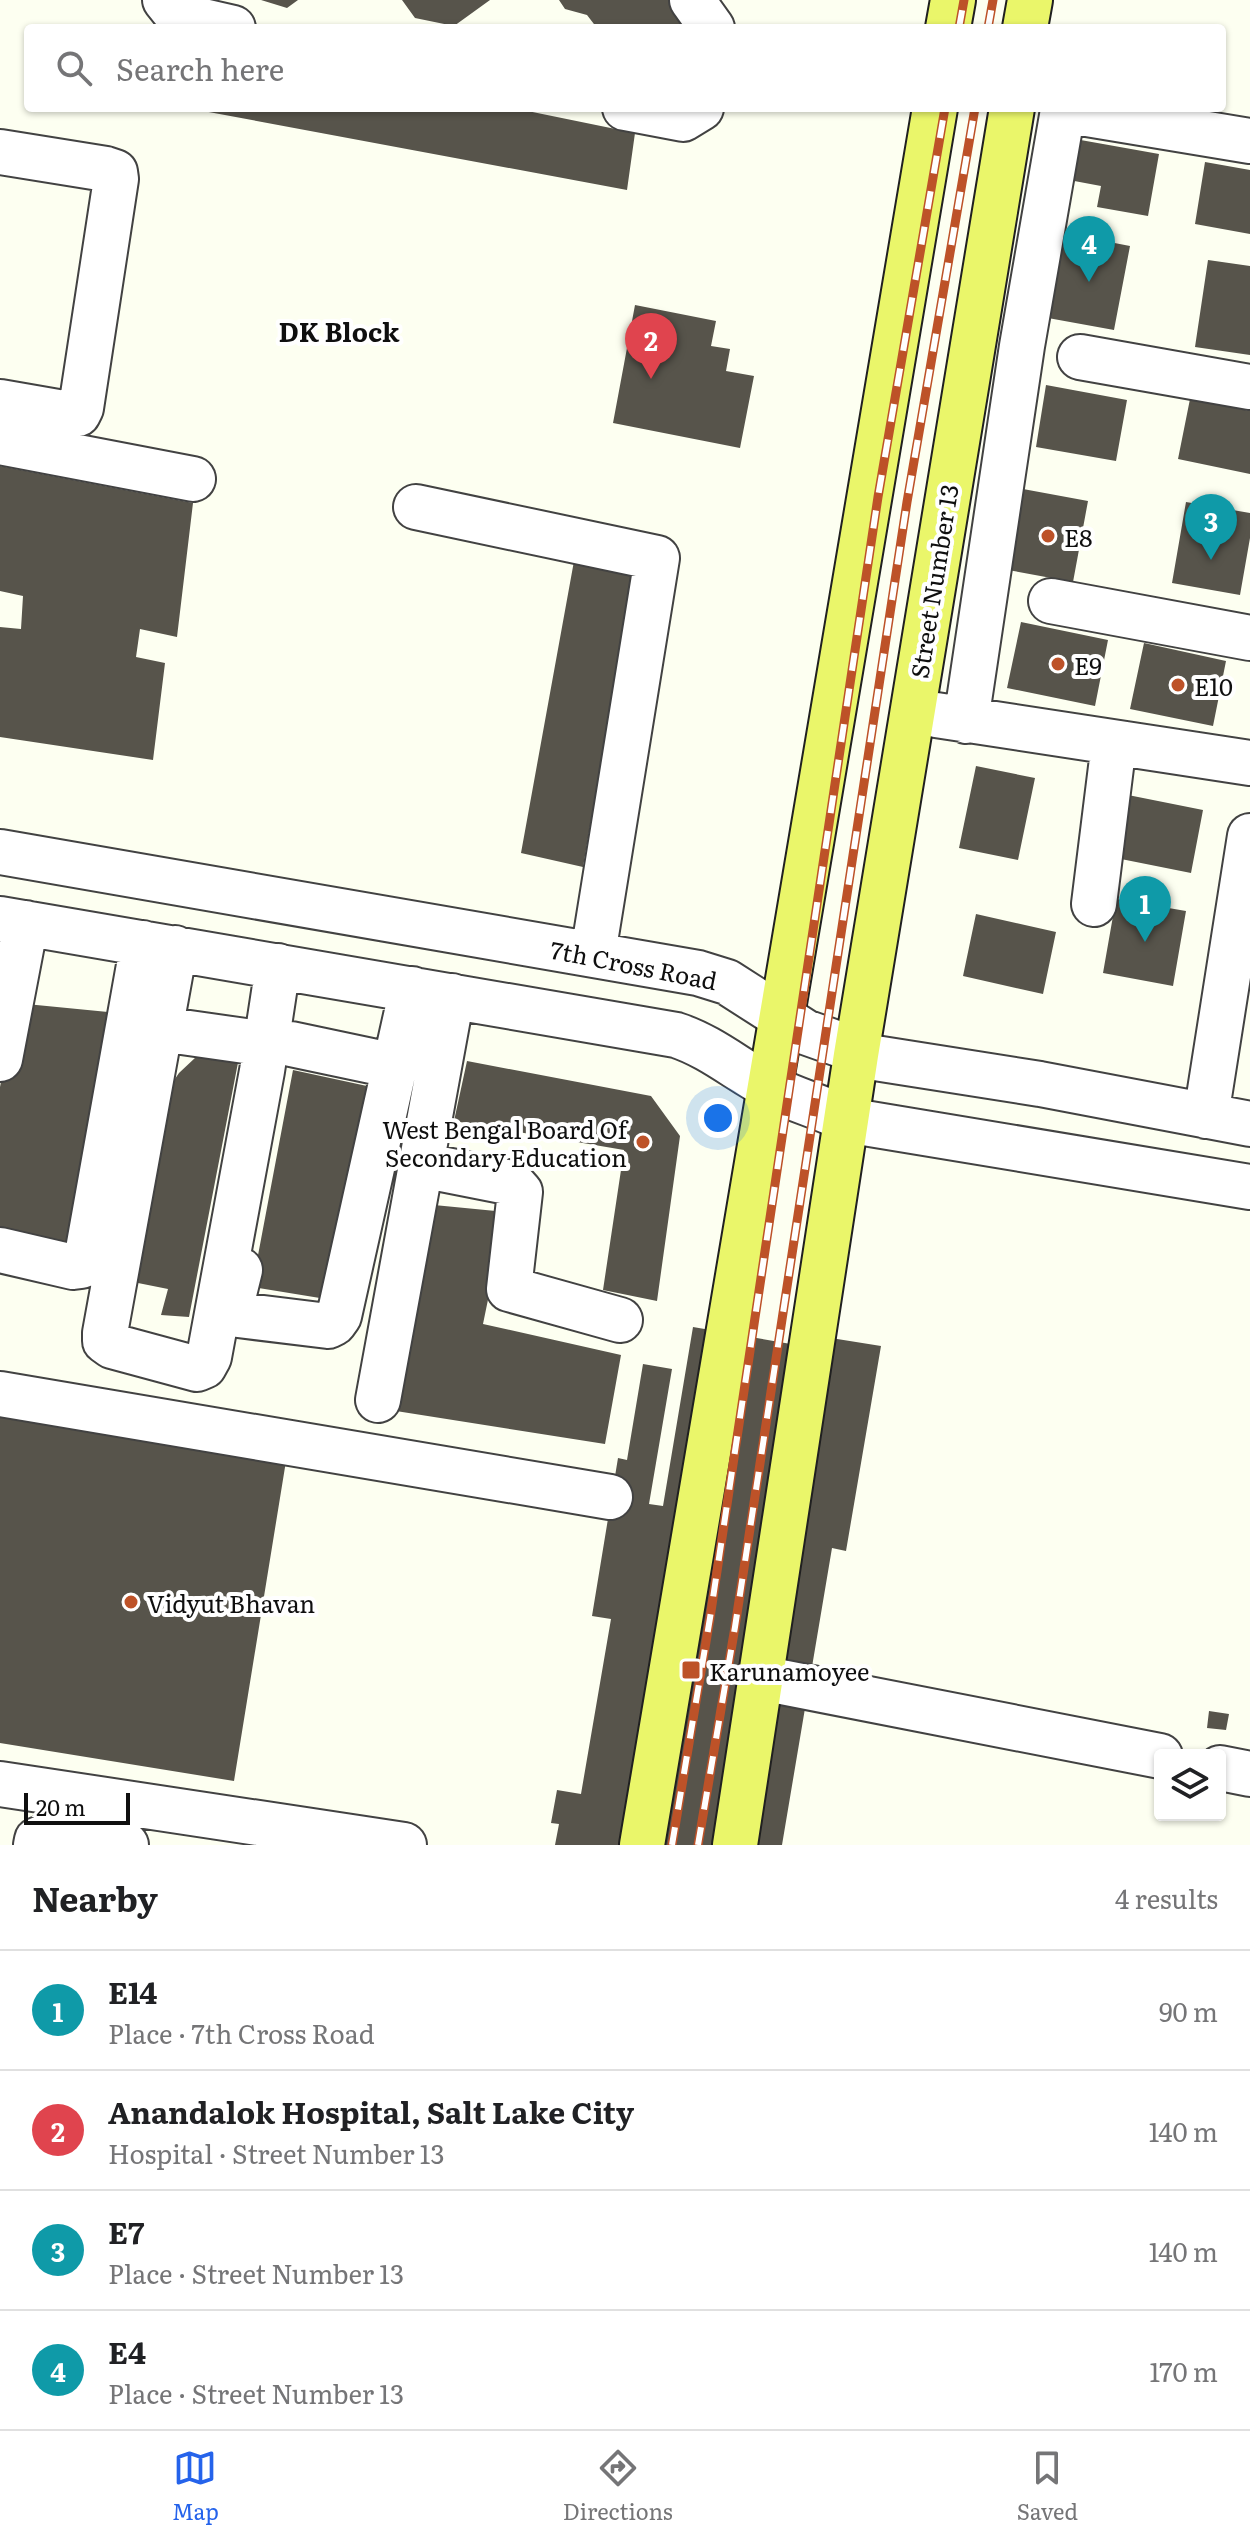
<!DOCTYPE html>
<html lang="en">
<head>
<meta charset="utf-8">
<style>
  :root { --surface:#fff; --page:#f2f2f2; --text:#202124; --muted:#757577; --line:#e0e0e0; --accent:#2563eb }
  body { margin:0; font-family:Literata,serif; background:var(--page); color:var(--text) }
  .controls { position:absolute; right:24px; bottom:24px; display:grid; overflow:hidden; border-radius:8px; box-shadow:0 2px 6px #0004 }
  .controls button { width:72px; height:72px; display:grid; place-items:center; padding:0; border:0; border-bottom:2px solid var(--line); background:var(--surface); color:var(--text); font:40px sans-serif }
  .scale { position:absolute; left:24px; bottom:20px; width:106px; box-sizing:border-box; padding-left:8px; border:4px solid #0f0f0f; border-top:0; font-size:22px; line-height:28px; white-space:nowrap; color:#0f0f0f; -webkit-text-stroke:6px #fff; paint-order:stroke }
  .you { position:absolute; left:718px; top:1118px; width:28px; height:28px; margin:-20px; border:6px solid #fff; border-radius:50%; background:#1a73e8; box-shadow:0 0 0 12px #1a73e833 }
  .badge { display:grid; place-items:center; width:52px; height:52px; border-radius:50%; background:var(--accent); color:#fff; font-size:26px; font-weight:700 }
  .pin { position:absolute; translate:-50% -66px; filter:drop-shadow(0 2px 4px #0008) }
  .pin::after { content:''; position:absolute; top:42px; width:28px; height:24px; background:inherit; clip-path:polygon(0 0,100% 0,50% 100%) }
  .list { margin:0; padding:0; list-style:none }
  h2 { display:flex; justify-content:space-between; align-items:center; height:104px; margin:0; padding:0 32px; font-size:34px }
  h2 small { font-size:26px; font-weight:400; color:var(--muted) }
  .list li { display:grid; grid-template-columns:52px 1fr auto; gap:24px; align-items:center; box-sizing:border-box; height:120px; padding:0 32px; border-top:2px solid var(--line) }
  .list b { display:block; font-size:30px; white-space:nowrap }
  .list p { margin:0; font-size:26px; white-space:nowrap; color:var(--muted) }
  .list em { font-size:26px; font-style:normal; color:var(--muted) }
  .icon { flex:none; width:44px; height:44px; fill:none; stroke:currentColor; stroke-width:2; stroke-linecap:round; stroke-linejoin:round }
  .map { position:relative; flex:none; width:1250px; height:1845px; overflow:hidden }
  .search { position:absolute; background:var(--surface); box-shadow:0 2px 6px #0004; left:24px; right:24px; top:24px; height:88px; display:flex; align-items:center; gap:20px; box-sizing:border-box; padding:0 28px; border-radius:8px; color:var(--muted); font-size:30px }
  .sheet { height:584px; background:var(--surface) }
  nav { display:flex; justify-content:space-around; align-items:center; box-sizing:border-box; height:112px; border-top:2px solid var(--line); background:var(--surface); font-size:22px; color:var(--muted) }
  nav a { display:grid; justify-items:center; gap:4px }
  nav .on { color:var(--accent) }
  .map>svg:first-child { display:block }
  .building { fill:#57544b }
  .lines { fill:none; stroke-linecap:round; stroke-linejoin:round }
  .minor-casing { stroke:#424242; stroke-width:48 }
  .major-casing { stroke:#202020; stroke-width:48 }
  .minor { stroke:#fff; stroke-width:44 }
  .major { stroke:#eaf66a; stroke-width:44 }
  .rail-casing { stroke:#bd5228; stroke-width:9 }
  .rail { stroke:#fff; stroke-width:6; stroke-dasharray:18; stroke-linecap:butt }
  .poi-dot { fill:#bd5228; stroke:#fff; stroke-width:3 }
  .labels { text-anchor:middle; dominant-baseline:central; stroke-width:8; stroke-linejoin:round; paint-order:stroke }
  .poi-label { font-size:24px; fill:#0f0f0f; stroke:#fff; text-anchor:start }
  .street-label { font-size:24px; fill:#0f0f0f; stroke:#fff }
  .neighbourhood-label { font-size:26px; font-weight:bold; fill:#0f0f0f; stroke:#fff }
</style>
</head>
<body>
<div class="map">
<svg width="1250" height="1845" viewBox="0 0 1250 1845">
  <rect width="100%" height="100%" fill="#fdfff1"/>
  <path class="building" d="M261,0H298L287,8Z
    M402,0H490L454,26L415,18Z
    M559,0H682L702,28H597L587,15L565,9Z
    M187,108H513L635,133L627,190Z
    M1075,139L1159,154L1148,216L1097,207L1101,186L1069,180Z
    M1205,162L1250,170V234L1195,224Z
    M1063,233L1130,246L1114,330L1048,318Z
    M1208,260L1250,266V355L1195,347Z
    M635,305L716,321L711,346L730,349L726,371L754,376L740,448L613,423Z
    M1046,385L1127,400L1116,461L1036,447Z
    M1190,399L1250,411V474L1178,459Z
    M0,466L193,503L177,637L140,629L136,657L165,663L153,760L0,737V627L21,629L23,596L0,591Z
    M1023,489L1088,501L1073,582L1008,570Z
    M1186,502L1250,513V538L1240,595L1172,583Z
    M574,561L634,570L583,867L521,853Z
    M1021,622L1108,640L1095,706L1007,688Z
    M1144,643L1226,661L1213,726L1130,709Z
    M976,766L1035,778L1018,860L959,848Z
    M1123,794L1203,810L1191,873L1111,857Z
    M1116,899L1186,911L1173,986L1103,973Z
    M976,914L1056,932L1043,994L963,976Z
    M16,1003L108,1012L69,1250L0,1240V1087Z
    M241,1047L189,1317L161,1315L168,1289L128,1281L164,1095L179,1073L196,1057Z
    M467,1061L651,1096L680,1136L657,1301L603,1290L624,1150L454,1121Z
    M293,1070L367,1086L326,1299L252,1287Z
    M434,1205L506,1212L483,1324L621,1355L605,1444L396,1411Z
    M693,1327L808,1347L831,1338L881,1346L846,1551L832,1548L782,1845H555L559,1824L551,1823L557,1790L581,1794L611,1619L592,1616L618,1458L627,1460L643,1364L672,1369L649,1504L663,1506Z
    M0,1409L286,1461L234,1781L0,1743Z
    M1209,1711L1229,1714L1226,1730L1207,1728Z"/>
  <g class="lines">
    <defs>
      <path id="minor" d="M165,0L177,15L233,28
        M692,0L712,28
        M625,108L683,119L701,108
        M0,152L106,169L115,172L116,179L81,408L78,414H69L0,402
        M1080,357L1250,387
        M0,442L193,479
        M416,507L657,558L593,954
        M1051,601L1250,638
        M936,715L1250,763
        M966,721L1022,346L1063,110L1250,141
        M0,852L698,973L727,982L805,1032L850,1048L856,1055L1040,1084L1250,1124
        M1094,904L1114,743
        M0,919L676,1035C713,1047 741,1073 776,1090C799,1102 824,1107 846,1120L1250,1187
        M175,948L105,1333V1341L112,1346L197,1369L204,1366L209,1357L262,1071L278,966
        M161,1029L266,1044
        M291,1044L395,1066
        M0,1059L26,923
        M1206,1116L1250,836
        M421,1165L512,1183L520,1192L509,1289L620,1320
        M0,1250L73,1267L81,1266L86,1261L143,943
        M240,1270L231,1306L238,1315L328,1326L334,1323L339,1316L412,989
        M0,1394L610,1497
        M378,1400L452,996
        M761,1678L1160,1756
        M1220,1768L1250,1774
        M0,1784L404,1845
        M36,1845L37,1840L53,1833L126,1845"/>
      <path id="major" d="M948,28L953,0
        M1025,28L1030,0
        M642,1845L935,108
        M735,1845L856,1055L1012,108"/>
    </defs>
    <use href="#minor" class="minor-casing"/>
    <use href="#major" class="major-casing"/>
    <use href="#minor" class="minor"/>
    <use href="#major" class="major"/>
    <defs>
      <path id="rail" d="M959,28L964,0
        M988,28L993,0
        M672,1845L710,1618L878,497L945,108
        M698,1845L735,1627L907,502L975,108"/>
    </defs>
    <use href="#rail" class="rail-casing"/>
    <use href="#rail" class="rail"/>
  </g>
  <g class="poi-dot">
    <circle cx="1048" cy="536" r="8"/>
    <circle cx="1058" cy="664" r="8"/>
    <circle cx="1178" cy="685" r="8"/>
    <circle cx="643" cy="1142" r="8"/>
    <circle cx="131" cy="1602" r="8"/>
    <rect x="681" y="1660" width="20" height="20" rx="4"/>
  </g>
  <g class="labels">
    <g class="poi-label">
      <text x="1064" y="536">E8</text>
      <text x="1074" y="664">E9</text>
      <text x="1194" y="685">E10</text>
      <text x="627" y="1128" text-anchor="end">West Bengal Board Of<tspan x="627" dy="28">Secondary Education</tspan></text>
      <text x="147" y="1602">Vidyut Bhavan</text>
      <text x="709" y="1670">Karunamoyee</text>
    </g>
    <g class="street-label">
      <text transform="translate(933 581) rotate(-81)">Street Number 13</text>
      <text transform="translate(634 964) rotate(11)">7th Cross Road</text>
    </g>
    <g class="neighbourhood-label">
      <text x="339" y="330">DK Block</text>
    </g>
  </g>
</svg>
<div class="controls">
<button><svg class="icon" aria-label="layers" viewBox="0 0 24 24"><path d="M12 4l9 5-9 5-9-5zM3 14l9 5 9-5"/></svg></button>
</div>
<div class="scale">20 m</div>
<div class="you"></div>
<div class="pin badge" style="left:1145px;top:942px;background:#0f9aa8">1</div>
<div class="pin badge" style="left:651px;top:379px;background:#e0444e">2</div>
<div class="pin badge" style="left:1211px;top:560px;background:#0f9aa8">3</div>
<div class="pin badge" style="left:1089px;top:282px;background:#0f9aa8">4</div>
<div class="search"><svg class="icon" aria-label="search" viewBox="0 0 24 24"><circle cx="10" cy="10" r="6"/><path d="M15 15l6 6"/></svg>Search here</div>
</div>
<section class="sheet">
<h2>Nearby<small>4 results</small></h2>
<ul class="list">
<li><span class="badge" style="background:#0f9aa8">1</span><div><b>E14</b><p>Place · 7th Cross Road</p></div><em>90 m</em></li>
<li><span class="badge" style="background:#e0444e">2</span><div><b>Anandalok Hospital, Salt Lake City</b><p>Hospital · Street Number 13</p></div><em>140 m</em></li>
<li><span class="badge" style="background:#0f9aa8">3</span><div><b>E7</b><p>Place · Street Number 13</p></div><em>140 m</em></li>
<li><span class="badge" style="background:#0f9aa8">4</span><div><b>E4</b><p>Place · Street Number 13</p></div><em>170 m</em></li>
</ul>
</section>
<nav>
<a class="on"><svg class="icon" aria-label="map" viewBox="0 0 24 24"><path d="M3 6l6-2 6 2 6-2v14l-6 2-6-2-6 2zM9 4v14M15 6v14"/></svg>Map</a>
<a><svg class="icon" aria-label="directions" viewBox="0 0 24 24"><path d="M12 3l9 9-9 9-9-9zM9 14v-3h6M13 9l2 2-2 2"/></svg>Directions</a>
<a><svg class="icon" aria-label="saved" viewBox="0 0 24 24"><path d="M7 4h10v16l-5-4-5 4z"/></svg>Saved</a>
</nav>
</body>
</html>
